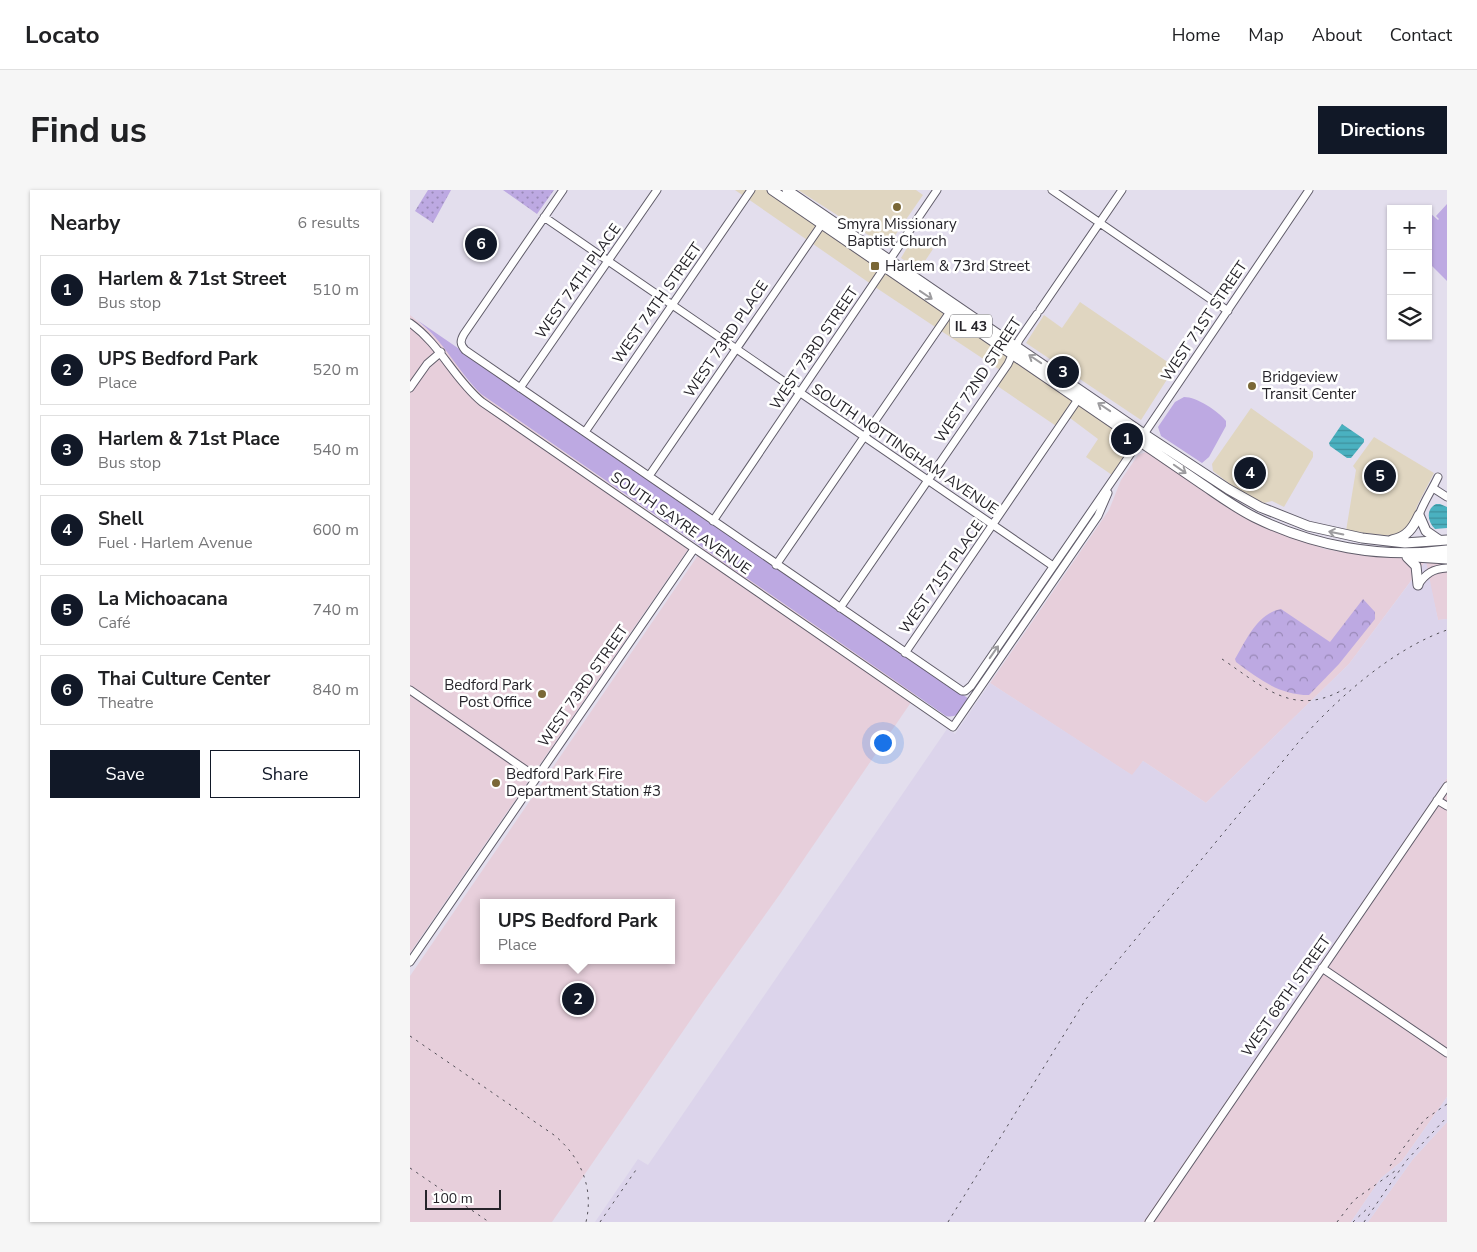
<!DOCTYPE html>
<html lang="en">
<head>
<meta charset="utf-8">
<style>
  :root { --surface:#fff; --page:#f6f6f6; --text:#202124; --muted:#757577; --line:#e0e0e0; --accent:#111827 }
  body { margin:0; font-family:"Nunito Sans",sans-serif; background:var(--page); color:var(--text) }
  .controls { position:absolute; right:15px; top:15px; display:grid; overflow:hidden; border-radius:0px; box-shadow:0 1px 4px #0004 }
  .controls button { width:45px; height:45px; display:grid; place-items:center; padding:0; border:0; border-bottom:1px solid var(--line); background:var(--surface); color:var(--text); font:25px sans-serif }
  .scale { position:absolute; left:15px; bottom:12px; width:76px; box-sizing:border-box; padding-left:5px; border:2px solid #26242a; border-top:0; font-size:14px; line-height:18px; white-space:nowrap; color:#26242a; -webkit-text-stroke:4px #fff; paint-order:stroke }
  .you { position:absolute; left:472px; top:552px; width:18px; height:18px; margin:-12px; border:4px solid #fff; border-radius:50%; background:#1a73e8; box-shadow:0 0 0 8px #1a73e833 }
  .badge { display:grid; place-items:center; width:32px; height:32px; border-radius:50%; background:var(--accent); color:#fff; font-size:16px; font-weight:700 }
  .pin { position:absolute; translate:-50% -50%; border:2px solid #fff; box-shadow:0 1px 5px #0006 }
  .popup { position:absolute; left:70px; top:709px; width:195px; height:65px; box-sizing:border-box; display:grid; place-content:center; border-radius:0px; background:var(--surface); filter:drop-shadow(0 1px 4px #0005); font-size:16px; white-space:nowrap; color:var(--muted) }
  .popup b { font-size:19px; color:var(--text) }
  .popup::after { content:''; position:absolute; left:50%; top:100%; margin-left:-10px; border:10px solid transparent; border-top-color:var(--surface) }
  .list { margin:0; padding:0; list-style:none }
  h2 { display:flex; justify-content:space-between; align-items:center; height:65px; margin:0; padding:0 20px; font-size:21px }
  h2 small { font-size:16px; font-weight:400; color:var(--muted) }
  .list li { display:grid; grid-template-columns:32px 1fr auto; gap:15px; align-items:center; box-sizing:border-box; height:70px; margin:0 10px 10px; padding:0 10px; border:1px solid var(--line); border-radius:0px }
  .list b { display:block; font-size:19px; white-space:nowrap }
  .list p { margin:0; font-size:16px; white-space:nowrap; color:var(--muted) }
  .list em { font-size:16px; font-style:normal; color:var(--muted) }
  .actions { display:flex; gap:10px; padding:15px 20px }
  .actions a { flex:1; padding:11px 0; border:1px solid var(--accent); border-radius:0px; text-align:center; font-size:18px; color:var(--accent) }
  .actions .main { background:var(--accent); color:#fff }
  .icon { flex:none; width:28px; height:28px; fill:none; stroke:currentColor; stroke-width:2; stroke-linecap:round; stroke-linejoin:round }
  .map { position:relative; flex:none; width:1037px; height:1032px; overflow:hidden; border-radius:0px }
  header { display:flex; align-items:center; gap:30px; box-sizing:border-box; height:70px; padding:0 25px; background:var(--surface); border-bottom:1px solid var(--line) }
  header strong { font-size:24px }
  nav { display:flex; gap:28px; margin-inline-start:auto; font-size:18px }
  .intro { display:flex; align-items:center; justify-content:space-between; box-sizing:border-box; height:120px; padding:0 30px }
  h1 { margin:0; font-size:35px }
  .button { padding:12px 22px; border-radius:0px; background:var(--accent); color:#fff; font-size:18px; font-weight:700 }
  main { display:flex; gap:30px; padding:0 30px }
  aside { flex:1; background:var(--surface); border-radius:0px; box-shadow:0 1px 4px #0004 }
  .map>svg:first-child { display:block }
  .commercial { fill:#e0d6c1 }
  .industrial { fill:#e7cfdb; fill-rule:evenodd }
  .built { fill:#dcd4eb }
  .grass { fill:#bda9e2 }
  .forest { fill:url(#forest-crowns) }
  .park { fill:url(#park-dots) }
  .water { fill:url(#water-rules) }
  .lines { fill:none; stroke-linecap:round; stroke-linejoin:round }
  .minor-casing { stroke:#615d6a; stroke-width:9 }
  .major-casing { stroke:#615d6a; stroke-width:11 }
  .minor { stroke:#fff; stroke-width:7 }
  .major { stroke:#fff; stroke-width:9 }
  .rail { stroke:#535058; stroke-width:1; stroke-dasharray:2.5 5; stroke-linecap:butt }
  .oneway { stroke:#9d9c9f }
  .poi-dot { fill:#7a6736; stroke:#fff; stroke-width:2 }
  .labels { text-anchor:middle; dominant-baseline:central; stroke-width:5; stroke-linejoin:round; paint-order:stroke }
  .shield { fill:#fff; stroke:#67666a; stroke-width:1 }
  .shield-label { font-size:14px; font-weight:bold; fill:#26242a }
  .poi-label { font-size:15px; fill:#26242a; stroke:#fff; text-anchor:start }
  .street-label { font-size:15px; fill:#26242a; stroke:#fff }
</style>
</head>
<body>
<header>
<strong>Locato</strong>
<nav><a>Home</a><a>Map</a><a>About</a><a>Contact</a></nav>
</header>
<div class="intro"><h1>Find us</h1><a class="button">Directions</a></div>
<main>
<aside>
<h2>Nearby<small>6 results</small></h2>
<ul class="list">
<li><span class="badge">1</span><div><b>Harlem &amp; 71st Street</b><p>Bus stop</p></div><em>510 m</em></li>
<li><span class="badge">2</span><div><b>UPS Bedford Park</b><p>Place</p></div><em>520 m</em></li>
<li><span class="badge">3</span><div><b>Harlem &amp; 71st Place</b><p>Bus stop</p></div><em>540 m</em></li>
<li><span class="badge">4</span><div><b>Shell</b><p>Fuel · Harlem Avenue</p></div><em>600 m</em></li>
<li><span class="badge">5</span><div><b>La Michoacana</b><p>Café</p></div><em>740 m</em></li>
<li><span class="badge">6</span><div><b>Thai Culture Center</b><p>Theatre</p></div><em>840 m</em></li>
</ul>
<div class="actions"><a class="main">Save</a><a>Share</a></div>
</aside>
<div class="map">
<svg width="1037" height="1032" viewBox="0 0 1037 1032">
  <defs>
    <pattern id="forest-crowns" width="20" height="18" patternUnits="userSpaceOnUse" patternTransform="scale(1.25)"><rect width="20" height="18" fill="#bda9e2"/><path d="M2 6a3 3 0 1 1 6 0M12 15a3 3 0 1 1 6 0" fill="none" stroke="#9989b7"/></pattern>
    <pattern id="park-dots" width="8" height="8" patternUnits="userSpaceOnUse" patternTransform="scale(1.25)"><rect width="8" height="8" fill="#bda9e2"/><path d="M2 2h.1M6 6h.1" fill="none" stroke="#9989b7" stroke-width="1.8" stroke-linecap="round"/></pattern>
    <pattern id="water-rules" width="6" height="5" patternUnits="userSpaceOnUse" patternTransform="scale(1.25)"><rect width="6" height="5" fill="#4ab1c0"/><path d="M0 2.5h6" fill="none" stroke="#3d909c"/></pattern>
  </defs>
  <rect width="100%" height="100%" fill="#e3deed"/>
  <path class="commercial" d="M325,0H356L720,249L721,256L702,285L676,267L688,249L660,228L652,240L583,193L590,180L471,101Z
    M388,0H506L513,5L477,57Z
    M504,46L523,59L509,80L491,68Z
    M670,112L765,177L731,230L616,153L634,125L652,138Z
    M841,218L903,262V267L874,317L862,311L854,313L848,311L822,296L803,281L802,274L804,271Z
    M964,247L1024,283L1007,316L1003,330L994,343L982,346L936,341L946,280L943,276Z"/>
  <path class="industrial" d="M0,125L29,149L58,191L71,204L283,352L0,763Z
    M736,262L742,264L878,345L915,359L952,365L1037,372V429L1028,430L1015,372L939,474L796,613L733,571L723,586L580,493L699,320L711,290L728,265Z
    M293,358L506,505L370,704L295,809L142,1032H0V786ZM74,713H262V770H74Z
    M1037,588V907L992,971L971,988L941,1032H733Z
    M1037,932V1032H958L1003,969Z"/>
  <path class="built" d="M1016,371L1028,430L1037,429V588L733,1032H185L228,969L238,975L537,539L545,544L580,493L722,585L733,571L796,613L939,474Z
    M1037,907V932L1003,969L958,1032H941L971,988L992,971Z"/>
  <path class="grass" d="M1037,14V91L1018,72V30L1020,28L1018,25L1020,23L1028,30L1029,29L1026,26Z
    M7,130L559,509C553,518 549,529 536,526L71,204C46,179 35,152 7,130Z
    M774,207C787,207 808,221 816,231V236L799,267L792,273L751,246L748,237L765,212Z"/>
  <path class="forest" d="M953,409L965,422V429L929,474L899,505C869,505 849,489 826,472L825,469C836,450 848,423 871,419L920,452Z"/>
  <path class="park" d="M18,0H41L23,33L5,21Z
    M93,0H144L127,24Z"/>
  <path class="water" d="M932,234L954,249V252L941,268H937L920,256L919,253Z
    M1026,314H1030L1037,317V338L1025,339C1017,331 1016,319 1026,314Z"/>
  <g class="lines">
    <defs>
      <path id="minor" d="M153,0L54,144C50,151 50,154 55,160L552,501H555L561,496L711,278L899,0
        M642,0L818,121
        M134,27L643,376
        M630,120L712,0
        M0,133C30,154 44,189 72,212L543,537L688,326L698,303
        M0,198L17,174L31,162
        M110,198L247,0
        M175,242L341,0
        M239,286L414,31
        M1023,298L1037,307
        M1009,325C1014,311 1022,300 1028,287
        M303,331L527,0
        M366,375L542,119
        M1008,395C1016,383 1023,379 1037,378
        M430,418L598,174L609,150L627,124
        M495,463L671,205
        M0,500L126,587
        M1027,610L1037,616
        M0,772L284,359
        M912,778L1037,863
        M739,1032L1037,596"/>
      <path id="major" d="M362,0L789,292C807,304 824,317 844,327C903,356 971,369 1037,360
        M377,0L734,244L818,299L850,317L898,336L952,348L995,353L1037,350
        M1009,325L1016,341L1029,350
        M982,350C997,347 1003,338 1009,325
        M997,367L1006,376L1008,395
        M1005,367L1037,369"/>
    </defs>
    <use href="#minor" class="minor-casing"/>
    <use href="#major" class="major-casing"/>
    <use href="#minor" class="minor"/>
    <use href="#major" class="major"/>
    <path class="rail" d="M812,469C855,498 886,530 939,496
      M0,846L144,945C171,967 184,998 176,1032
      M980,976L1014,930L1037,914
      M0,978L79,1032
      M190,1032L228,977
      M538,1032L676,809L887,554C925,510 982,459 1037,440
      M927,1032L944,1010L985,981
      M943,1032L960,1016
      M954,1032L996,971L1037,927"/>
  </g>
  <defs><path id="oneway-shaft" d="M-6 0H5M1.5-3L5.5 0L1.5 3" fill="none" stroke-width="1.6" stroke-linecap="round" stroke-linejoin="round" transform="scale(1.25)"/></defs>
  <g class="oneway">
    <use href="#oneway-shaft" transform="translate(516 105) rotate(34)"/>
    <use href="#oneway-shaft" transform="translate(625 169) rotate(-146)"/>
    <use href="#oneway-shaft" transform="translate(694 217) rotate(-146)"/>
    <use href="#oneway-shaft" transform="translate(770 279) rotate(35)"/>
    <use href="#oneway-shaft" transform="translate(926 343) rotate(-168)"/>
    <use href="#oneway-shaft" transform="translate(584 462) rotate(-55)"/>
  </g>
  <g class="poi-dot">
    <circle cx="487" cy="17" r="5"/>
    <rect x="460" y="71" width="10" height="10" rx="2.5"/>
    <circle cx="842" cy="196" r="5"/>
    <circle cx="132" cy="504" r="5"/>
    <circle cx="86" cy="593" r="5"/>
  </g>
  <g class="labels">
    <rect class="shield" x="540" y="124.5" width="42" height="23" rx="4"/>
    <g class="shield-label">
      <text x="561" y="136">IL 43</text>
    </g>
    <g class="poi-label">
      <text x="487" y="34" text-anchor="middle">Smyra Missionary<tspan x="487" dy="17">Baptist Church</tspan></text>
      <text x="475" y="76">Harlem &amp; 73rd Street</text>
      <text x="852" y="187">Bridgeview<tspan x="852" dy="17">Transit Center</tspan></text>
      <text x="122" y="495" text-anchor="end">Bedford Park<tspan x="122" dy="17">Post Office</tspan></text>
      <text x="96" y="584">Bedford Park Fire<tspan x="96" dy="17">Department Station #3</tspan></text>
    </g>
    <g class="street-label">
      <text transform="translate(168 91) rotate(-55)">WEST 74TH PLACE</text>
      <text transform="translate(247 113) rotate(-55)">WEST 74TH STREET</text>
      <text transform="translate(794 131) rotate(-56)">WEST 71ST STREET</text>
      <text transform="translate(316 149) rotate(-56)">WEST 73RD PLACE</text>
      <text transform="translate(404 158) rotate(-56)">WEST 73RD STREET</text>
      <text transform="translate(568 190) rotate(-57)">WEST 72ND STREET</text>
      <text transform="translate(495 259) rotate(34)">SOUTH NOTTINGHAM AVENUE</text>
      <text transform="translate(271 333) rotate(35)">SOUTH SAYRE AVENUE</text>
      <text transform="translate(531 387) rotate(-55)">WEST 71ST PLACE</text>
      <text transform="translate(173 496) rotate(-55)">WEST 73RD STREET</text>
      <text transform="translate(876 806) rotate(-55)">WEST 68TH STREET</text>
    </g>
  </g>
</svg>
<div class="controls">
<button>+</button>
<button>−</button>
<button><svg class="icon" aria-label="layers" viewBox="0 0 24 24"><path d="M12 4l9 5-9 5-9-5zM3 14l9 5 9-5"/></svg></button>
</div>
<div class="scale">100 m</div>
<div class="you"></div>
<div class="pin badge" style="left:717px;top:249px">1</div>
<div class="pin badge" style="left:168px;top:809px">2</div>
<div class="popup"><b>UPS Bedford Park</b>Place</div>
<div class="pin badge" style="left:653px;top:182px">3</div>
<div class="pin badge" style="left:840px;top:283px">4</div>
<div class="pin badge" style="left:970px;top:286px">5</div>
<div class="pin badge" style="left:71px;top:54px">6</div>
</div>
</main>
</body>
</html>
